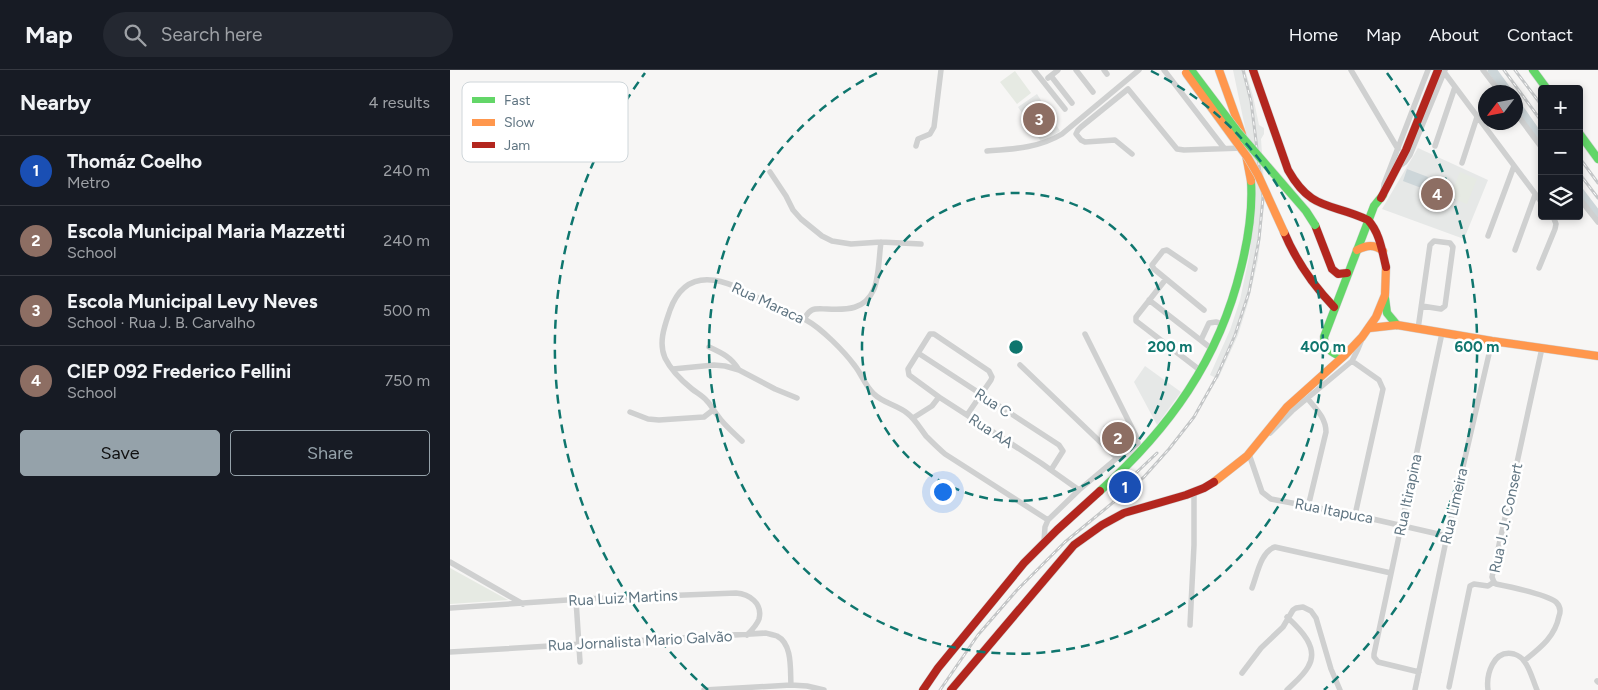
<!DOCTYPE html>
<html lang="en">
<head>
<meta charset="utf-8">
<style>
  :root { --surface:#171b24; --page:#242831; --text:#f1f3f6; --muted:#9ea1a6; --line:#363941; --accent:#95a2aa }
  body { margin:0; font-family:Figtree,sans-serif; background:var(--page); color:var(--text) }
  .controls { position:absolute; right:15px; top:15px; display:grid; overflow:hidden; border-radius:5px; box-shadow:0 2px 8px #0003 }
  .controls button { width:45px; height:45px; display:grid; place-items:center; padding:0; border:0; border-bottom:1px solid var(--line); background:var(--surface); color:var(--text); font:25px sans-serif }
  .compass { position:absolute; left:1028px; top:15px; width:45px; height:45px; border-radius:50%; background:var(--surface); box-shadow:0 2px 8px #0003; rotate:238deg }
  .you { position:absolute; left:492px; top:421px; width:18px; height:18px; margin:-12px; border:4px solid #fff; border-radius:50%; background:#1a73e8; box-shadow:0 0 0 8px #1a73e833 }
  .badge { display:grid; place-items:center; width:32px; height:32px; border-radius:50%; background:var(--accent); color:#fff; font-size:16px; font-weight:700 }
  .pin { position:absolute; translate:-50% -50%; border:2px solid #fff; box-shadow:0 1px 5px #0006 }
  .list { margin:0; padding:0; list-style:none }
  h2 { display:flex; justify-content:space-between; align-items:center; height:65px; margin:0; padding:0 20px; font-size:21px }
  h2 small { font-size:16px; font-weight:400; color:var(--muted) }
  .list li { display:grid; grid-template-columns:32px 1fr auto; gap:15px; align-items:center; box-sizing:border-box; height:70px; padding:0 20px; border-top:1px solid var(--line) }
  .list b { display:block; font-size:19px; white-space:nowrap }
  .list p { margin:0; font-size:16px; white-space:nowrap; color:var(--muted) }
  .list em { font-size:16px; font-style:normal; color:var(--muted) }
  .actions { display:flex; gap:10px; padding:15px 20px }
  .actions a { flex:1; padding:11px 0; border:1px solid var(--accent); border-radius:5px; text-align:center; font-size:18px; color:var(--accent) }
  .actions .main { background:var(--accent); color:#111 }
  .icon { flex:none; width:28px; height:28px; fill:none; stroke:currentColor; stroke-width:2; stroke-linecap:round; stroke-linejoin:round }
  .map { position:relative; flex:none; width:1148px; height:620px; overflow:hidden }
  header { display:flex; align-items:center; gap:30px; box-sizing:border-box; height:70px; padding:0 25px; background:var(--surface); border-bottom:1px solid var(--line) }
  header strong { font-size:24px }
  nav { display:flex; gap:28px; margin-inline-start:auto; font-size:18px }
  .search { width:350px; height:45px; background:var(--page); display:flex; align-items:center; gap:12px; box-sizing:border-box; padding:0 18px; border-radius:28px; color:var(--muted); font-size:19px }
  main { display:flex }
  aside { flex:1; background:var(--surface) }
  .map>svg:first-child { display:block }
  .built { fill:#e6e8e7 }
  .green { fill:#e6eae3 }
  .water { fill:#cdd6d9 }
  .lines { fill:none; stroke-linecap:round; stroke-linejoin:round }
  .river { stroke:#cdd6d9; stroke-width:9 }
  .fast-casing { stroke:#d3d4d5; stroke-width:9 }
  .slow-casing { stroke:#d3d4d5; stroke-width:9 }
  .jam-casing { stroke:#d3d4d5; stroke-width:9 }
  .street { stroke:#cfd0d0; stroke-width:5.5 }
  .fast { stroke:#63d668; stroke-width:8 }
  .slow { stroke:#ff974d; stroke-width:8 }
  .jam { stroke:#b3261e; stroke-width:8 }
  .rail-casing { stroke:#c4c6c7; stroke-width:3 }
  .rail { stroke:#fff; stroke-width:1; stroke-dasharray:4; stroke-linecap:butt }
  .fast-bridge-casing { stroke:#d3d4d5; stroke-width:9; stroke-linecap:butt }
  .slow-bridge-casing { stroke:#d3d4d5; stroke-width:9; stroke-linecap:butt }
  .fast-bridge { stroke:#63d668; stroke-width:8 }
  .slow-bridge { stroke:#ff974d; stroke-width:8 }
  .ring { fill:none; stroke:#0f766e; stroke-width:2.5; stroke-dasharray:9 6 }
  .labels { text-anchor:middle; dominant-baseline:central; stroke-width:5; stroke-linejoin:round; paint-order:stroke }
  .street-label { font-size:15px; fill:#607582; stroke:#fff }
  .key { fill:#fff; stroke:#cfd6da; stroke-width:1 }
  .key-label { font-size:14px; fill:#607582 }
  .centre { fill:#0f766e; stroke:#fff; stroke-width:2.5 }
  .ring-label { font-size:15px; text-anchor:middle; font-weight:bold; fill:#0f766e; stroke:#fff; stroke-width:5; stroke-linejoin:round; paint-order:stroke }
</style>
</head>
<body>
<header>
<strong>Map</strong>
<div class="search"><svg class="icon" aria-label="search" viewBox="0 0 24 24"><circle cx="10" cy="10" r="6"/><path d="M15 15l6 6"/></svg>Search here</div>
<nav><a>Home</a><a>Map</a><a>About</a><a>Contact</a></nav>
</header>
<main>
<aside>
<h2>Nearby<small>4 results</small></h2>
<ul class="list">
<li><span class="badge" style="background:#1a4fb4">1</span><div><b>Thomáz Coelho</b><p>Metro</p></div><em>240 m</em></li>
<li><span class="badge" style="background:#8d6e63">2</span><div><b>Escola Municipal Maria Mazzetti</b><p>School</p></div><em>240 m</em></li>
<li><span class="badge" style="background:#8d6e63">3</span><div><b>Escola Municipal Levy Neves</b><p>School · Rua J. B. Carvalho</p></div><em>500 m</em></li>
<li><span class="badge" style="background:#8d6e63">4</span><div><b>CIEP 092 Frederico Fellini</b><p>School</p></div><em>750 m</em></li>
</ul>
<div class="actions"><a class="main">Save</a><a>Share</a></div>
</aside>
<div class="map">
<svg width="1148" height="620" viewBox="0 0 1148 620">
  <rect width="100%" height="100%" fill="#f7f6f5"/>
  <path class="built" d="M783,0H795L803,26L809,55L814,58V64L811,69L815,128L808,190L798,233L788,265L768,309L760,305L780,260L790,230L799,187L805,144L806,110Z
    M587,24L610,61L592,73L568,37Z
    M968,78L1038,110L1014,169L932,139Z
    M695,296L731,322L707,355L684,312Z
    M667,350L676,369L663,376L653,356Z"/>
  <path class="green" d="M565,1L581,23L567,34L550,12Z
    M1010,102L1027,109L1017,134L1000,127Z
    M0,498L58,530L0,534Z"/>
  <path class="water" d="M957,99L978,107L974,119L953,111Z"/>
  <g class="lines">
    <path class="river" d="M1042,0L1058,22
      M1066,34L1092,71
      M1129,121L1148,146"/>
    <defs>
      <path id="fast" d="M1083,0L1097,19
        M1129,63L1148,89
        M935,228L937,243L947,255
        M892,287C882,283 874,278 874,267L924,136L933,125
        M650,421C719,359 769,290 791,198C798,170 803,141 801,111"/>
      <path id="slow" d="M769,0L792,64L801,111
        M907,180C917,175 924,174 933,181
        M920,258L947,255L1042,271L1148,286
        M764,412L797,386L837,337L895,285L912,267L926,247L935,225L936,197"/>
      <path id="jam" d="M803,0L838,100C862,142 880,132 918,150C930,163 932,181 936,197
        M931,128L956,80L988,0
        M865,155L882,199L888,204L897,203
        M834,162C846,191 862,214 884,237
        M473,620L488,598L574,493L607,460L650,421
        M501,620L624,475L652,455L674,443L736,425L754,418L764,412"/>
    </defs>
    <use href="#fast" class="fast-casing"/>
    <use href="#slow" class="slow-casing"/>
    <use href="#jam" class="jam-casing"/>
    <path class="street" d="M584,0L615,39
      M626,0L643,22
      M654,0L657,4
      M714,0L774,78
      M901,0L948,79
      M1033,0L1050,22
      M994,2L1092,133
      M601,6L622,33
      M598,8L608,0
      M1066,43L1092,78
      M466,76L468,69L480,64L484,57L491,0
      M985,76L1005,17
      M537,81C563,79 589,78 612,64L689,0
      M682,84L665,70L635,72L631,70L626,64L628,60L631,57L678,19L727,79L734,80L793,78
      M1012,93L1027,47
      M948,97L955,92L960,85L995,0
      M320,102L336,126L343,140L351,149L372,166L382,171L401,174L431,172L471,174
      M933,123L934,114L978,0
      M1129,128L1148,152
      M1038,166L1064,96
      M1065,180L1085,125
      M1089,198L1105,159L1106,154L1103,146
      M745,199L717,180L713,181L702,195L704,199L754,240
      M716,209L686,247V251L751,301
      M699,230L762,279
      M354,249C356,246 358,242 362,240C366,238 372,239 377,239C397,240 415,240 424,219C429,207 429,186 431,172
      M968,259L980,175L984,171L1000,173L1003,177L995,236L991,239L972,236
      M751,270L759,253L766,252L773,254
      M259,277C272,283 281,287 289,300
      M468,283L609,375L613,381L601,400
      M902,291L929,310L933,319L905,445
      M570,295L667,388
      M223,299L264,295L275,296L289,300L325,319L347,328
      M858,329C866,339 876,348 876,362L858,437
      M180,342L198,349L209,350L254,347L263,340
      M517,345L541,310L542,307L539,301L484,264H480L458,299L459,305L489,327L591,393L629,420
      M463,348L482,336L489,327
      M820,363L842,341L902,291L908,279L912,269
      M292,371C284,363 274,355 268,346C264,341 261,335 257,331C253,326 247,323 242,319C232,311 221,300 215,288C208,272 215,255 220,240C240,185 291,218 324,237C334,243 346,245 356,250C371,258 394,281 405,296C412,305 415,316 424,324C433,333 447,335 457,343C465,349 470,358 476,366C482,372 488,378 495,384L598,450L595,457L594,471
      M799,384L812,422L821,429L905,445L997,466
      M598,450L629,420L667,388L688,373L686,366L635,264
      M0,492L73,534
      M802,518C807,505 811,481 825,477L941,503
      M126,530L130,592
      M0,538L132,529L286,523C299,524 313,533 309,549C307,555 302,560 297,565
      M740,555L744,475V422
      M0,582L316,563C319,564 324,565 327,566C343,574 340,601 341,615
      M1074,591C1090,578 1105,567 1109,546C1111,541 1110,536 1106,532C1095,524 1061,517 1046,514L1044,512L1042,507L1092,278
      M969,602L928,592L924,587V584L992,263
      M792,603L811,578L833,557L843,540L846,538L853,537L861,541L866,548L881,599L890,620
      M1147,611L1148,612
      M999,617L1020,516L1024,514L1038,516L1044,512
      M254,620L341,615L357,616L374,620
      M837,620C844,613 853,606 858,597C870,578 850,559 837,547
      M965,620L997,466L1042,271
      M1038,620C1036,605 1043,579 1064,584C1067,585 1072,588 1074,591C1080,598 1083,611 1087,620"/>
    <use href="#fast" class="fast"/>
    <use href="#slow" class="slow"/>
    <use href="#jam" class="jam"/>
    <defs>
      <path id="rail" d="M1054,0L1092,52
        M1065,0L1092,36
        M1129,87L1148,113
        M1129,103L1148,128
        M669,419L707,383
        M490,620L528,565L567,520L615,472L694,407L719,379L744,347L767,306L785,265L799,222L809,169L813,127L801,31L793,0"/>
    </defs>
    <use href="#rail" class="rail-casing"/>
    <use href="#rail" class="rail"/>
    <defs>
      <path id="fast-bridge" d="M741,0L787,61L856,141L865,155"/>
      <path id="slow-bridge" d="M736,3L798,88L808,105L834,162"/>
    </defs>
    <use href="#fast-bridge" class="fast-bridge-casing"/>
    <use href="#slow-bridge" class="slow-bridge-casing"/>
    <use href="#fast-bridge" class="fast-bridge"/>
    <use href="#slow-bridge" class="slow-bridge"/>
  </g>
  <g class="ring">
    <circle cx="566" cy="277" r="154"/>
    <path d="M701 1A307 307 0 1 1 431 1"/>
    <path d="M258 620A461 461 0 0 1 195 3M937 3A461 461 0 0 1 874 620"/>
  </g>
  <g class="labels">
    <g class="street-label">
      <text transform="translate(318 233) rotate(25)">Rua Maraca</text>
      <text transform="translate(543 333) rotate(33)">Rua C</text>
      <text transform="translate(541 361) rotate(33)">Rua AA</text>
      <text transform="translate(958 425) rotate(-78)">Rua Itirapina</text>
      <text transform="translate(1004 436) rotate(-77)">Rua Limeira</text>
      <text transform="translate(884 441) rotate(11)">Rua Itapuca</text>
      <text transform="translate(1056 448) rotate(-78)">Rua J. J. Consert</text>
      <text transform="translate(173 528) rotate(-3)">Rua Luiz Martins</text>
      <text transform="translate(190 571) rotate(-3)">Rua Jornalista Mario Galvão</text>
    </g>
  </g>
  <rect x="12" y="12" width="166" height="80" rx="8" class="key"/>
  <rect x="22" y="27" width="23" height="6" fill="#63d668"/>
  <rect x="22" y="49" width="23" height="7" fill="#ff974d"/>
  <rect x="22" y="72" width="23" height="6" fill="#b3261e"/>
  <g class="key-label">
    <text x="54" y="35">Fast</text>
    <text x="54" y="57">Slow</text>
    <text x="54" y="80">Jam</text>
  </g>
  <circle cx="566" cy="277" r="8" class="centre"/>
  <g class="ring-label">
    <text x="720" y="282">200 m</text>
    <text x="873" y="282">400 m</text>
    <text x="1027" y="282">600 m</text>
  </g>
</svg>
<div class="controls">
<button>+</button>
<button>−</button>
<button><svg class="icon" aria-label="layers" viewBox="0 0 24 24"><path d="M12 4l9 5-9 5-9-5zM3 14l9 5 9-5"/></svg></button>
</div>
<svg class="compass" viewBox="-18 -18 36 36"><path d="M0-13l5 13h-10z" fill="#e53935"/><path d="M0 13l5-13h-10z" fill="#9ea1a6"/></svg>
<div class="you"></div>
<div class="pin badge" style="left:675px;top:417px;background:#1a4fb4">1</div>
<div class="pin badge" style="left:668px;top:368px;background:#8d6e63">2</div>
<div class="pin badge" style="left:589px;top:49px;background:#8d6e63">3</div>
<div class="pin badge" style="left:987px;top:124px;background:#8d6e63">4</div>
</div>
</main>
</body>
</html>
